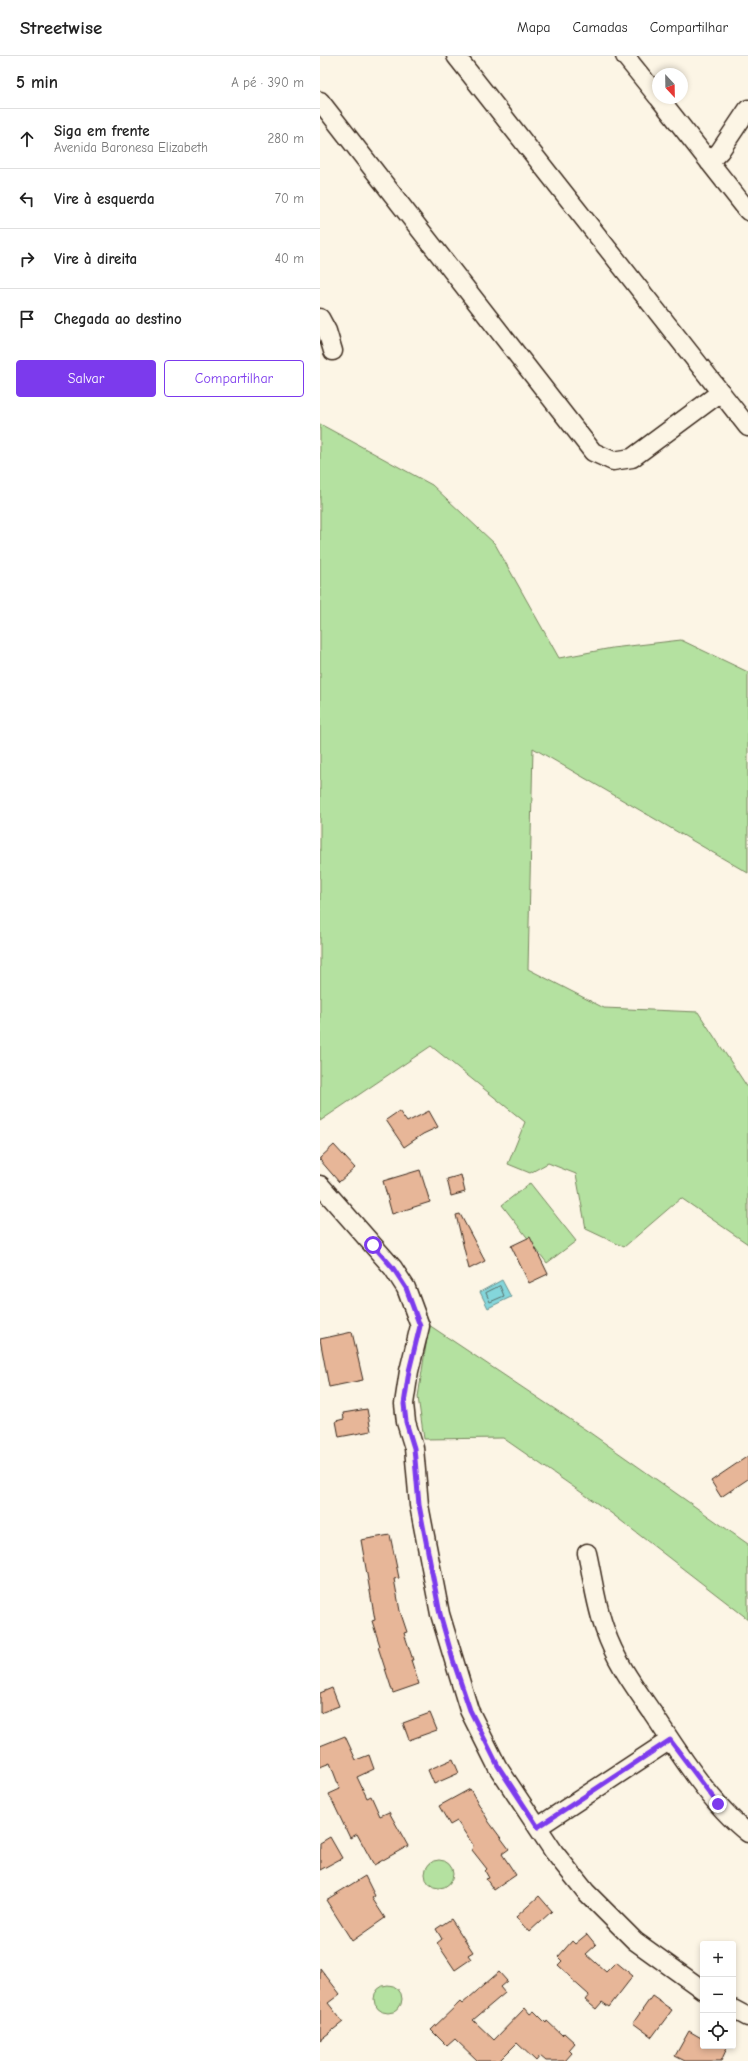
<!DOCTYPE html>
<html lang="pt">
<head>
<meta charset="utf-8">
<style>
  :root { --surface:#fff; --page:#f2f2f2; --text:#222; --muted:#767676; --line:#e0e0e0; --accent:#7c3aed }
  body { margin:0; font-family:"Comic Neue",sans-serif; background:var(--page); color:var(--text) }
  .controls { position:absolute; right:12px; bottom:12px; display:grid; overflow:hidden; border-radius:4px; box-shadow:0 2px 6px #0003 }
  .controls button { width:36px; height:36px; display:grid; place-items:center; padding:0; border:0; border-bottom:1px solid var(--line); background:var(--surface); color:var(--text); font:20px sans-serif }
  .compass { position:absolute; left:332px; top:12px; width:36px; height:36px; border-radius:50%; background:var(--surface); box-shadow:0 2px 6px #0003; rotate:158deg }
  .stop { position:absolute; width:12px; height:12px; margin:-9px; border:3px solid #7c3aed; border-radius:50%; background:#fff }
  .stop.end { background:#7c3aed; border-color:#fff; box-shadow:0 1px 4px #0008 }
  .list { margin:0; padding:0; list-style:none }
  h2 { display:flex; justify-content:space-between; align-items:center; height:52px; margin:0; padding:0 16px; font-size:17px }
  h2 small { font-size:13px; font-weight:400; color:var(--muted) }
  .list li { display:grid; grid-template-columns:26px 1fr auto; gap:12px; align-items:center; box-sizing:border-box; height:60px; padding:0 16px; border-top:1px solid var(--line) }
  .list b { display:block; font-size:15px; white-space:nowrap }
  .list p { margin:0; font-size:13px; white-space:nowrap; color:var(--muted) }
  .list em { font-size:13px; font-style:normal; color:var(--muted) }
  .actions { display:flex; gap:8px; padding:12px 16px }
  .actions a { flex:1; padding:9px 0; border:1px solid var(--accent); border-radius:4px; text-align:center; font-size:14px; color:var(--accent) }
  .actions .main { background:var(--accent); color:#fff }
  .icon { flex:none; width:22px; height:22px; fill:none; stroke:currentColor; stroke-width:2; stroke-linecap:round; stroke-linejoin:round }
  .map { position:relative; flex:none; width:428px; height:2005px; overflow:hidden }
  header { display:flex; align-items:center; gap:24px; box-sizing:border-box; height:56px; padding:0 20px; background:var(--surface); border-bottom:1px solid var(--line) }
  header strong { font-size:19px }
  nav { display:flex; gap:22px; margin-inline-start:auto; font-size:14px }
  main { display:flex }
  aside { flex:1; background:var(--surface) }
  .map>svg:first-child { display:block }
  .green { fill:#b4e1a0; stroke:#78865f }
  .water { fill:#84d6db; stroke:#67918f }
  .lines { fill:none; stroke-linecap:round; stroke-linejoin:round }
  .shore { stroke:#586f6a; stroke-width:1 }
  .building { fill:#e7b698; stroke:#3b2a1e }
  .minor-casing { stroke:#3b2a1e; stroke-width:21 }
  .minor { stroke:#fcf5e5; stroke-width:18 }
  .route { stroke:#7c3aed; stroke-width:5 }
</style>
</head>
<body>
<header>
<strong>Streetwise</strong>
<nav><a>Mapa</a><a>Camadas</a><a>Compartilhar</a></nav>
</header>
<main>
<aside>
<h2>5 min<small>A pé · 390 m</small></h2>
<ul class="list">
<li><svg class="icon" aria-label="ahead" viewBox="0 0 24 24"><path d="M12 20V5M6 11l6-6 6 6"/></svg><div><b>Siga em frente</b><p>Avenida Baronesa Elizabeth</p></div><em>280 m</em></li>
<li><svg class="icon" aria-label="left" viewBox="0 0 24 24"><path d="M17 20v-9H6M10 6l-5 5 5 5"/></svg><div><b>Vire à esquerda</b></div><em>70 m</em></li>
<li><svg class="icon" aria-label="right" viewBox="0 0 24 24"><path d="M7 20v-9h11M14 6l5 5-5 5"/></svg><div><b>Vire à direita</b></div><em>40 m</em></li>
<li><svg class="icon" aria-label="arrive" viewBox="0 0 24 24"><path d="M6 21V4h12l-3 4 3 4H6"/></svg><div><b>Chegada ao destino</b></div></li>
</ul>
<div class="actions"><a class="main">Salvar</a><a>Compartilhar</a></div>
</aside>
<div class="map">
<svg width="428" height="2005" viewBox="0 0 428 2005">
  <rect width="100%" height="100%" fill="#fcf5e5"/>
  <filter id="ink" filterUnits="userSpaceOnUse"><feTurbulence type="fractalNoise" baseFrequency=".025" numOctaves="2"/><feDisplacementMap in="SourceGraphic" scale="8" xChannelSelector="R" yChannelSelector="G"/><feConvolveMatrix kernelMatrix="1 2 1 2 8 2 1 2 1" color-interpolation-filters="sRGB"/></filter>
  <g filter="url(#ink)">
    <path class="green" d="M0,368L112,429L175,488L239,602L292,592L361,584L428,616V817L213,692L208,913L284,952L378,956L428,1032V1188L361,1142L304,1191L266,1173L256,1118L228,1107L210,1117L188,1108L205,1066L111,990L0,1065Z
      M210,1127L256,1185L227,1207L182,1149Z
      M109,1269L269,1376L428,1488V1563L291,1457L183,1382L104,1383L98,1341Z
      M105 1818a14 14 0 1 1 28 0a14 14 0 1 1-28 0Z
      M54 1943a14 14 0 1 1 28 0a14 14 0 1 1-28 0Z"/>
    <path class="water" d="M182,1224L191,1241L168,1252L160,1236Z"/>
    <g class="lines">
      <path class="shore" d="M180,1230L184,1240L170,1246L166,1237Z"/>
    </g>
    <path class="building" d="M79,1055L87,1066L109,1055L118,1071L103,1078L84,1091L66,1064Z
      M14,1089L35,1112L19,1126L0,1104V1102Z
      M100,1114L110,1146L72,1158L63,1125Z
      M141,1119L145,1136L131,1140L127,1123Z
      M140,1158L165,1205L149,1213L136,1159Z
      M210,1181L228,1218L209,1227L191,1190Z
      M32,1276L43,1324L9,1331L0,1283Z
      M47,1353L51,1375L19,1381L16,1365L24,1363L23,1357Z
      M428,1400V1423L401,1441L391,1425Z
      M70,1479L79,1522L74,1523L80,1555L87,1576L84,1577L93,1604H91L99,1628L73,1637L58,1591L60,1590L52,1565L55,1564L41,1484Z
      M12,1632L19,1650L0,1657V1637Z
      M110,1657L117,1674L89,1684L83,1667Z
      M25,1680L36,1704L49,1699L54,1713L37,1721L47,1742L51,1740L60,1760L69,1756L88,1790L54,1809L37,1778L30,1782L9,1738L20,1733L10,1707L0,1711V1690Z
      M133,1703L139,1717L114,1728L108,1714Z
      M150,1733L169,1766L189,1793L182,1798L196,1819L174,1834L166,1823L169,1822L165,1815L167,1813L152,1794L153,1789L137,1765L130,1769L119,1750Z
      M10,1781L22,1802L0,1814V1787Z
      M45,1820L55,1840L52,1842L65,1862L32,1885L6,1844Z
      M219,1840L232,1855L209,1876L196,1861Z
      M131,1863L153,1896L148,1899L151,1903L135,1914L117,1887L122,1883L116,1873Z
      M267,1878L276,1889L266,1898L286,1916L296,1906L313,1920L289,1951L282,1946L276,1953L265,1944L269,1939L250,1922L251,1921L238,1909L242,1905L238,1901L252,1885L255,1888Z
      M0,1912L20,1938L8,1947L23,1966L0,1984Z
      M179,1916L187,1925L180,1931L185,1937L153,1964L174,1984L205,1952L210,1958L214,1955L226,1967L227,1965L242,1979L244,1977L255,1987L249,1994L252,1997L245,2005H226L220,2000L216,2005L197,1987L179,2005H158L135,1983L127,1990L111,1974L140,1946L142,1948Z
      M332,1940L352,1954L332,1981L313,1967Z
      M369,1975L383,1983V1990H408L401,2005H365L355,2000Z"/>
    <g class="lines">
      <defs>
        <path id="minor" d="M136,0L428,371
          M305,0L338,41
          M339,42L428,155
          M0,45L273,396L293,405L312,402L401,336
          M389,106L400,95L428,53
          M0,262L7,275L13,295
          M0,1129L73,1212L86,1232L100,1270L89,1315L84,1348L86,1366L94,1392L99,1449L120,1558L149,1654L177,1710L234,1796L266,1836L315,1885L383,1934
          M267,1497C273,1523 276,1550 285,1574C295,1604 314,1630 332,1656C358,1696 391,1748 428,1777
          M218,1771L350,1684
          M413,1953L428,1961"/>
      </defs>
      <use href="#minor" class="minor-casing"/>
      <use href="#minor" class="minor"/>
    </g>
  </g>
  <g class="lines" filter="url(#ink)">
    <path class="route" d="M53,1189L73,1212L86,1232L100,1270L89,1315L84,1348L86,1366L94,1392L99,1449L120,1558L133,1604L150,1654L178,1710L218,1771L350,1684L398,1748"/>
  </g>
</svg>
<div class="controls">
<button>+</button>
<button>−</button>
<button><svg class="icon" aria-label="locate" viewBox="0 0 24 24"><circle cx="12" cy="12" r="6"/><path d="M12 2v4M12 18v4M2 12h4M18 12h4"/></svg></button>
</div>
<svg class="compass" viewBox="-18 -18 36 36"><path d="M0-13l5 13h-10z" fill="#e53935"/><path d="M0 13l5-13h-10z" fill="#767676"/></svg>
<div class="stop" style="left:53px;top:1189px"></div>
<div class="stop end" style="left:398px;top:1748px"></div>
</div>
</main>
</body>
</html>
